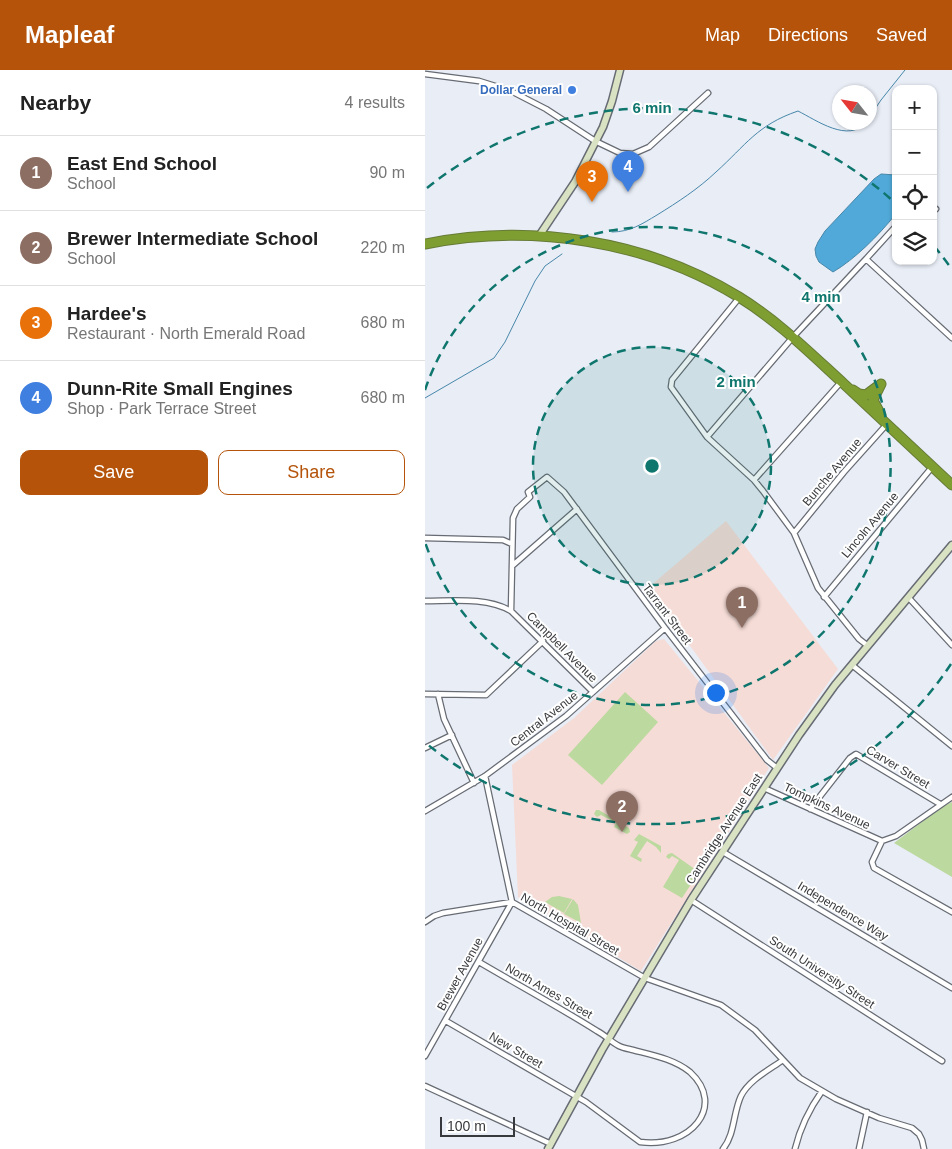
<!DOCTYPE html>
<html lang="en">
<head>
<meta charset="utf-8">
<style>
  :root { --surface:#fff; --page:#f2f2f2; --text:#222; --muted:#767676; --line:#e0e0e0; --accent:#b45309 }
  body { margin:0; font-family:Helvetica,sans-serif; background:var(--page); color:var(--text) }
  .controls { position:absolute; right:15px; top:15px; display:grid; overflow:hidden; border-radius:10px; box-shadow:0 1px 4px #0004 }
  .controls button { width:45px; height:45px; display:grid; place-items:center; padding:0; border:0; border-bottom:1px solid var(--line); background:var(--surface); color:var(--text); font:25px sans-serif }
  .compass { position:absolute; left:407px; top:15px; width:45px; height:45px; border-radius:50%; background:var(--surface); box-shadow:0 1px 4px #0004; rotate:301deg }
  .scale { position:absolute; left:15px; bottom:12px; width:75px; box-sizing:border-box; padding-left:5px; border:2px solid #37393c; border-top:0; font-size:14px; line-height:18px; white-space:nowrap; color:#37393c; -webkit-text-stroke:4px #fff; paint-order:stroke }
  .you { position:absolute; left:290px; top:622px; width:18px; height:18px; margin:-12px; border:4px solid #fff; border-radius:50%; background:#1a73e8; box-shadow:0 0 0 8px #1a73e833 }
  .badge { display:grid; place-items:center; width:32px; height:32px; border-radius:50%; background:var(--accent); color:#fff; font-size:16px; font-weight:700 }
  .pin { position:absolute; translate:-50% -41px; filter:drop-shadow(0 1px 2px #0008) }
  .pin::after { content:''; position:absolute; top:26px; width:18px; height:15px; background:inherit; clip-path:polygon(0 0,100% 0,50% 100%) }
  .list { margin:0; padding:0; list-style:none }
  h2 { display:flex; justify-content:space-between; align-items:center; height:65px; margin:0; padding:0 20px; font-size:21px }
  h2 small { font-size:16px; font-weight:400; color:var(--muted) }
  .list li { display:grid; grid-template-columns:32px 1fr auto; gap:15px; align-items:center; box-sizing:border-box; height:75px; padding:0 20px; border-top:1px solid var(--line) }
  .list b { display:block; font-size:19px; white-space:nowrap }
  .list p { margin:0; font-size:16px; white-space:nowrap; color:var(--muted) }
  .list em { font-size:16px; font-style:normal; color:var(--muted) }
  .actions { display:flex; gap:10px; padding:15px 20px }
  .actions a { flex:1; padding:11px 0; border:1px solid var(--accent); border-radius:10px; text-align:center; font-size:18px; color:var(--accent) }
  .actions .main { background:var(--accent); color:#fff }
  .icon { flex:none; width:28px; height:28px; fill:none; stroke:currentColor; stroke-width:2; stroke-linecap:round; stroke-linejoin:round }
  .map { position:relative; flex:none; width:527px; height:1079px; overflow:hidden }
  header { display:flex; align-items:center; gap:30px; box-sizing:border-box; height:70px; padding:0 25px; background:var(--accent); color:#fff }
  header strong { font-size:24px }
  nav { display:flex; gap:28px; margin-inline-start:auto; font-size:18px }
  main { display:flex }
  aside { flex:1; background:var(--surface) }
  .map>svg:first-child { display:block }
  .education { fill:#f6dcd6 }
  .green { fill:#bcd99f }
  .water { fill:#50a9d8; stroke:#4887a9 }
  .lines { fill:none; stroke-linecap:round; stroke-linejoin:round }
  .stream { stroke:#4887a9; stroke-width:1 }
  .street-casing { stroke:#676b73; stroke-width:7 }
  .secondary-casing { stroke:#676b73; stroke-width:9 }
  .highway-casing { stroke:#667b36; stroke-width:11 }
  .street { stroke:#fff; stroke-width:4.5 }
  .secondary { stroke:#d9e2c2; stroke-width:6 }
  .highway { stroke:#7f9e32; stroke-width:9 }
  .ring { fill:none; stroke:#0f766e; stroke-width:2.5; stroke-dasharray:9 6 }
  .shop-dot { fill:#3f7fe0; stroke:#fff; stroke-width:2 }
  .labels { text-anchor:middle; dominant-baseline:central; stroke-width:4; stroke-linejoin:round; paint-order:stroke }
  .shop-label { font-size:12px; font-weight:bold; fill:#366cbe; stroke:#fff; text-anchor:end }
  .street-label { font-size:12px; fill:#37393c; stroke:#fff }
  .centre { fill:#0f766e; stroke:#fff; stroke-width:2.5 }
  .ring-label { font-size:15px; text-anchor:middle; font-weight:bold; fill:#0f766e; stroke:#fff; stroke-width:4; stroke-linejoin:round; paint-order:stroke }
</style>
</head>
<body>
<header>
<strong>Mapleaf</strong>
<nav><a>Map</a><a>Directions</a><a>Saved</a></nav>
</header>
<main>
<aside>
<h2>Nearby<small>4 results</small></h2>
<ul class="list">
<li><span class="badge" style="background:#8d6e63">1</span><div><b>East End School</b><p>School</p></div><em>90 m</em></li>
<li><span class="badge" style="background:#8d6e63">2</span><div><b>Brewer Intermediate School</b><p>School</p></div><em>220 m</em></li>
<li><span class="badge" style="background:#e8710a">3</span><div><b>Hardee's</b><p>Restaurant · North Emerald Road</p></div><em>680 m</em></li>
<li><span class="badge" style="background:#3f7fe0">4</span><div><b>Dunn-Rite Small Engines</b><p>Shop · Park Terrace Street</p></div><em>680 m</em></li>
</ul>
<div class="actions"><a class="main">Save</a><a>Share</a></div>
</aside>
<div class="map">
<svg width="527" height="1079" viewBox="0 0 527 1079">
  <rect width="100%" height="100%" fill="#e8edf6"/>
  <path class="education" d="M301,451L413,599L348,690L223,518Z
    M239,569L344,698L216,901L93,827L87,695L149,648L231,571Z"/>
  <path class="green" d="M200,622L233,652L177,715L143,685Z
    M527,732V807L469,773L514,739Z
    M171,740H174L204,758L205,762L202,764L189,757L191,753L176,745L172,747L169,744Z
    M214,764L236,776V783L231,777L222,771L212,786L217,789L216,792L205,786L213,772L209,770Z
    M247,783L274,802L257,828L238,817L254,790L247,786L244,789L241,787L243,784Z
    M134,826L147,829L139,843L120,832L127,827Z
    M148,829L153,835L156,853L139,844Z"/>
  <path class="water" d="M456,104L471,105L470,145C453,166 430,189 408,202L394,192L391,186L390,179L393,172L400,161L449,109Z"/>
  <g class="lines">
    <path class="stream" d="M444,48L456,30L480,0
      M187,162C205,162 217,154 232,145C253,132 273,119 291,102C321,75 332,55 373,41C391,50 424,74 441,52
      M0,328L69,288L80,272L110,211L120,196L137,184"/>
    <defs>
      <path id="street" d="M0,4L54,11L86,21L121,39L170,71L195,83L208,84L224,77L283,23
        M508,137L511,139
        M441,189L471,156
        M314,228L247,310L246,317L282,367L329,410L338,421L369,463L393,518L434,569L443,576
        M282,367L368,267L441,189L527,268
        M329,410L416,312
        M369,463L419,402L462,354
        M0,468L78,470L87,474
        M87,496L152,439
        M399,527L508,396
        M483,527L527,575
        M0,531C28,531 61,527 86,541
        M427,595L527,676
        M168,622L86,541L88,448L92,439L105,427L103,422L122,407L139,422L240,558L342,690L352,698
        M0,624L61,625L118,571
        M13,624L19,649L49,713
        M0,678L27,665
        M339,718L457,771
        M385,739L425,688L431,684L515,734
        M0,741L60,706L141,646L240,558
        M457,771L447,792L449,798L527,842
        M457,771L471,766L527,727
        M298,782L527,918
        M266,830L517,991
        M0,852L9,846L18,843L87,832L220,908L296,935L330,960L375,1008L411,1029L454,1048L487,1058L494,1064L497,1070L499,1079
        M21,951L161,1032L215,1072C265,1079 302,1036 265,1002C249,989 227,985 208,980C204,979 198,978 194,976C186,972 180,965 172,961C134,937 93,915 54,892
        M0,986L87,832L60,706
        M0,1016L126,1074
        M298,1079C310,1064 308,1043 316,1026C324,1010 344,1000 358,990
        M370,1079C375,1058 385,1038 397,1021
        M434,1079L442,1042"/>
      <path id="secondary" d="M114,166L150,112L178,57L187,31L195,0
        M123,1079L177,980L266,830L374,665L410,615L527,475"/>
      <path id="highway" d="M0,174C106,153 221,170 314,227C353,251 385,283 419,314C455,348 491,381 527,415
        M456,314L448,330L456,345
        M428,320L434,324L441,325L453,316"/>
    </defs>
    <use href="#street" class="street-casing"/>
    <use href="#secondary" class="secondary-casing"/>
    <use href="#highway" class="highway-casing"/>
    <use href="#street" class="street"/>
    <use href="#secondary" class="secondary"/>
    <use href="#highway" class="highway"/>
  </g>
  <circle cx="227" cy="396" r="119" fill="#0f766e" fill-opacity=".12"/>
  <g class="ring">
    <circle cx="227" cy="396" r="119"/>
    <path d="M0 320A239 239 0 1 1 0 472"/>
    <path d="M526 594A358 358 0 0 1 2 674M2 118A358 358 0 0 1 469 132M509 176A358 358 0 0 1 526 198"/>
  </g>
  <circle class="shop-dot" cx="147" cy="20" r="5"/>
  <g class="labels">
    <g class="shop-label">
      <text x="137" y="20">Dollar General</text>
    </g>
    <g class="street-label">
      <text transform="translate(407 402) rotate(-50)">Bunche Avenue</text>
      <text transform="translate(445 455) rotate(-50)">Lincoln Avenue</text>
      <text transform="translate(242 544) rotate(53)">Tarrant Street</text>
      <text transform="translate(137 577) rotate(45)">Campbell Avenue</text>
      <text transform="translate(119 649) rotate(-38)">Central Avenue</text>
      <text transform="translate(473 697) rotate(31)">Carver Street</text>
      <text transform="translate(402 736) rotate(25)">Tompkins Avenue</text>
      <text transform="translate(299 759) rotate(-57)">Cambridge Avenue East</text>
      <text transform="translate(418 841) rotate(31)">Independence Way</text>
      <text transform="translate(145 854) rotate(30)">North Hospital Street</text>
      <text transform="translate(397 902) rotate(33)">South University Street</text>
      <text transform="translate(35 904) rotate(-61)">Brewer Avenue</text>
      <text transform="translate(124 921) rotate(30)">North Ames Street</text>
      <text transform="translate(91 980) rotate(30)">New Street</text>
    </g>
  </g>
  <circle cx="227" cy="396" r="8" class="centre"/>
  <g class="ring-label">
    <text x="227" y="43">6 min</text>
    <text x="396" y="232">4 min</text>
    <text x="311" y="317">2 min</text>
  </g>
</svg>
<div class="controls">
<button>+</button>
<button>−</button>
<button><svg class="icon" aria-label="locate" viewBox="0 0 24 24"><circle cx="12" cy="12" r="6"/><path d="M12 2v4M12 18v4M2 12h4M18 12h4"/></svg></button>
<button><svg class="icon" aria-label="layers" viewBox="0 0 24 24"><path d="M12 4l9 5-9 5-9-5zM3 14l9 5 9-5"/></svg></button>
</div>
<svg class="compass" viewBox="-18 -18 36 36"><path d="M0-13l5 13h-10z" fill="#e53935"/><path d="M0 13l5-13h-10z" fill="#767676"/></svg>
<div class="scale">100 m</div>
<div class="you"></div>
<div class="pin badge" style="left:317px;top:558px;background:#8d6e63">1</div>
<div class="pin badge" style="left:197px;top:762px;background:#8d6e63">2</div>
<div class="pin badge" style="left:167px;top:132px;background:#e8710a">3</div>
<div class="pin badge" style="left:203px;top:122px;background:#3f7fe0">4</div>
</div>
</main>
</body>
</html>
